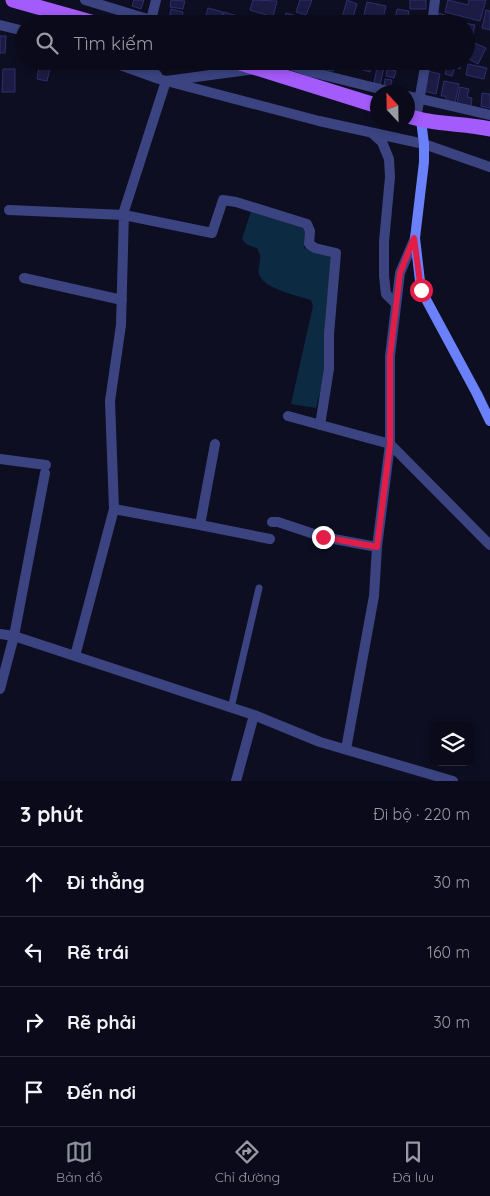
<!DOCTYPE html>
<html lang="vi">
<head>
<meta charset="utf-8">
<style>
  :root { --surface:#0a0a1a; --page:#181827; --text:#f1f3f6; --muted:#999aa2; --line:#2a2b39; --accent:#8c9099 }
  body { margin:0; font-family:Quicksand,sans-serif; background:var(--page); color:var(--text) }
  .controls { position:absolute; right:15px; bottom:15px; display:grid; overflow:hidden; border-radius:10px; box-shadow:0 2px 8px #0003 }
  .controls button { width:45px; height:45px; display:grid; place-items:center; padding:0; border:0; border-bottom:1px solid var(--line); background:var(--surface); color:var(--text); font:25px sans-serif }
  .compass { position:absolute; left:370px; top:85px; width:45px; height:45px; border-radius:50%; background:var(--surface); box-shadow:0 2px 8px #0003; rotate:338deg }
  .stop { position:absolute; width:15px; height:15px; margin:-11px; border:4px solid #e11d48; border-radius:50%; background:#fff }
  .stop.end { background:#e11d48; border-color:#fff; box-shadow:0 1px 5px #0008 }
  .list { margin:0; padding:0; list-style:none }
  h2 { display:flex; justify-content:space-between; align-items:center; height:65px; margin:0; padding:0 20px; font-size:21px }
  h2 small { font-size:16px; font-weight:400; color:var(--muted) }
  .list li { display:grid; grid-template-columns:32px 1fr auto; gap:15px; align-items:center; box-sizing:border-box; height:70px; padding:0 20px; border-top:1px solid var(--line) }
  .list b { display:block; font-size:19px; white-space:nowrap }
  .list em { font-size:16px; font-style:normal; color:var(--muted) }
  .icon { flex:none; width:28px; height:28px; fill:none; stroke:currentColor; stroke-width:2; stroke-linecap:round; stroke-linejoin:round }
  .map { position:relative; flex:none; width:490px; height:781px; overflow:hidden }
  .search { position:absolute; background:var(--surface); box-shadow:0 2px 8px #0003; left:15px; right:15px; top:15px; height:55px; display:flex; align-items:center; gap:12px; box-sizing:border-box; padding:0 18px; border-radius:28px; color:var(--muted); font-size:19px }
  .sheet { height:345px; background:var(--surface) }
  nav { display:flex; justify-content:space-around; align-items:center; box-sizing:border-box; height:70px; border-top:1px solid var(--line); background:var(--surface); font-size:14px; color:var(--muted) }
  nav a { display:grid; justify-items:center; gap:2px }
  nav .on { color:var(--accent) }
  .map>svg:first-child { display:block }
  .water { fill:#0d2a43 }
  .building { fill:#1c1b43; stroke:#2f2e6f }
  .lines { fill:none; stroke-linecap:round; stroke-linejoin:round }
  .lane { stroke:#3b4481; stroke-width:7 }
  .street { stroke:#3b4481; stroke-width:10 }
  .secondary { stroke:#6b80fb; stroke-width:10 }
  .primary { stroke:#a45bfb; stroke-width:15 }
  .route { stroke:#e11d48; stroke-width:6 }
</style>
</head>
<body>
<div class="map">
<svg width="490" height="781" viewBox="0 0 490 781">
  <rect width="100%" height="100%" fill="#0e0e23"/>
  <path class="water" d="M251,211L305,229L304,248L332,256L325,320V373L316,408L291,404L313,306L311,300C298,296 262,288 259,274C257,263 264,261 257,248L246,244L242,239Z"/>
  <path class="building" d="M134,0H144L141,9L132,6Z
    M171,0L185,1L183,9L170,7Z
    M253,0L277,1L273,17L250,10Z
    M300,0H312L306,15L296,12Z
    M347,0L357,4L351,24L341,21Z
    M410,0H426V9H410Z
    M448,0L468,5L469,0H486L480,21L445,12Z
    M367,2L386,6L382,23L363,19Z
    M208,8L223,12L220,24L204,22Z
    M171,9L183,12L181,21L169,18Z
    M397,9L409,11L407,24L394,23Z
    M486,10L490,11V30L482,28Z
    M224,12L241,17L239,24H220Z
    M286,13L297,16L295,24H283Z
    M439,13L457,19L455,24H449L437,20Z
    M304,17L322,22L321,24H303Z
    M464,23L475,25L471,44H466V24Z
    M0,36H6L5,53H0Z
    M475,43L486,48L478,64L467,58Z
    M56,61H71L68,68L55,63Z
    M322,61H335L333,71L320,69Z
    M449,61L461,65L460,69L455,67L452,76L445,74Z
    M40,62L51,64L47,81L37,79Z
    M362,62L372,65L370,72L360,69Z
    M378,62L385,63L380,85L374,83Z
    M468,64L487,68L484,79L466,75Z
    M3,69H15V92H2Z
    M387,69L396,71L394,78L386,76Z
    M428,71L440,74L436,94L424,91Z
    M385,79L392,80L390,88L384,87Z
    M444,81L459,84L455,103L447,101L445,96H441Z
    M460,87L469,89L467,97L472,98L471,106L457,104Z
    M482,93L490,94V108L481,106Z"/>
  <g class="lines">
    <path class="lane" d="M231,708L259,588"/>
    <path class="street" d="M85,0L164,24
      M150,24L156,0
      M432,24L435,0
      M0,25L24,31
      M109,61L159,79L319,121L424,144L490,167
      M137,61L157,75
      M279,61L311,72L392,92
      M408,96L490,115
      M416,119L426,61
      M372,133L382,142L389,159L390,177L384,242V276L386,294L396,304
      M9,210L124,215L212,233L223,200L236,202L307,224L310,231L309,244L315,248L336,253L329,334V369L320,425
      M24,278L122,300
      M288,416L390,444L490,545
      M0,459L46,465
      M114,509L200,525L215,444
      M272,522H278L323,537L377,547
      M200,525L270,539
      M0,634L14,636L254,715L320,742L453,781
      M75,656L114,509L110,401L121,325L124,211L166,81L255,69
      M0,689L14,636L45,473
      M346,749L374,596L377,547L390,444V356L400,273L415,238
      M236,781L254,715"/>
    <path class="secondary" d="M421,120L424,144V162L415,238L421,290L477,394L490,421"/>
    <path class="primary" d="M13,0L98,24
      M234,61L378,106
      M408,116C434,125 463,123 490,129"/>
  </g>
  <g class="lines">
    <path class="route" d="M323,537L377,547L390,444V356L400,273L414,238L421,290"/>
  </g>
</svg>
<div class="controls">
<button><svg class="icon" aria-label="layers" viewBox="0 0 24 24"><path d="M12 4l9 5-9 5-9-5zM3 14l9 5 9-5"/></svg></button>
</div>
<svg class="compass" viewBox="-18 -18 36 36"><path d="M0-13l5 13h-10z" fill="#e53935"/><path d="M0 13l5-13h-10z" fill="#999aa2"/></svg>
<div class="stop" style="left:421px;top:290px"></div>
<div class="stop end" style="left:323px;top:537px"></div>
<div class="search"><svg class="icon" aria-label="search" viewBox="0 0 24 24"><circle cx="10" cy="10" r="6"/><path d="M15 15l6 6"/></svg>Tìm kiếm</div>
</div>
<section class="sheet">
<h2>3 phút<small>Đi bộ · 220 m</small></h2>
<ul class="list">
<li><svg class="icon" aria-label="ahead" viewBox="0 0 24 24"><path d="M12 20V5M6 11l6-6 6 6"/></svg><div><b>Đi thẳng</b></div><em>30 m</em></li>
<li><svg class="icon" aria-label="left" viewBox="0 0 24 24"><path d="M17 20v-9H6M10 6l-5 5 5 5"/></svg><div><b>Rẽ trái</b></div><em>160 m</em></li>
<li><svg class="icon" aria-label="right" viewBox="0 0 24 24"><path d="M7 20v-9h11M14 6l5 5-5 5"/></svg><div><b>Rẽ phải</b></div><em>30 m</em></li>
<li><svg class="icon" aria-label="arrive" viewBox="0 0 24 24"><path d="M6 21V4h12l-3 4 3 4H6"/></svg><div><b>Đến nơi</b></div></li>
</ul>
</section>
<nav>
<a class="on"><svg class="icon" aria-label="map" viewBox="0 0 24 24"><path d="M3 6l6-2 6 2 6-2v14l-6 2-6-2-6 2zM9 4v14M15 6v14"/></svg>Bản đồ</a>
<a><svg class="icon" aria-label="directions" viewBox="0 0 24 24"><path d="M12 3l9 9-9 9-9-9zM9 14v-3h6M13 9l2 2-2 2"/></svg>Chỉ đường</a>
<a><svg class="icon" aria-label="saved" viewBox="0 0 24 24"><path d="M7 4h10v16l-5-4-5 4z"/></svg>Đã lưu</a>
</nav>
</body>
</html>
